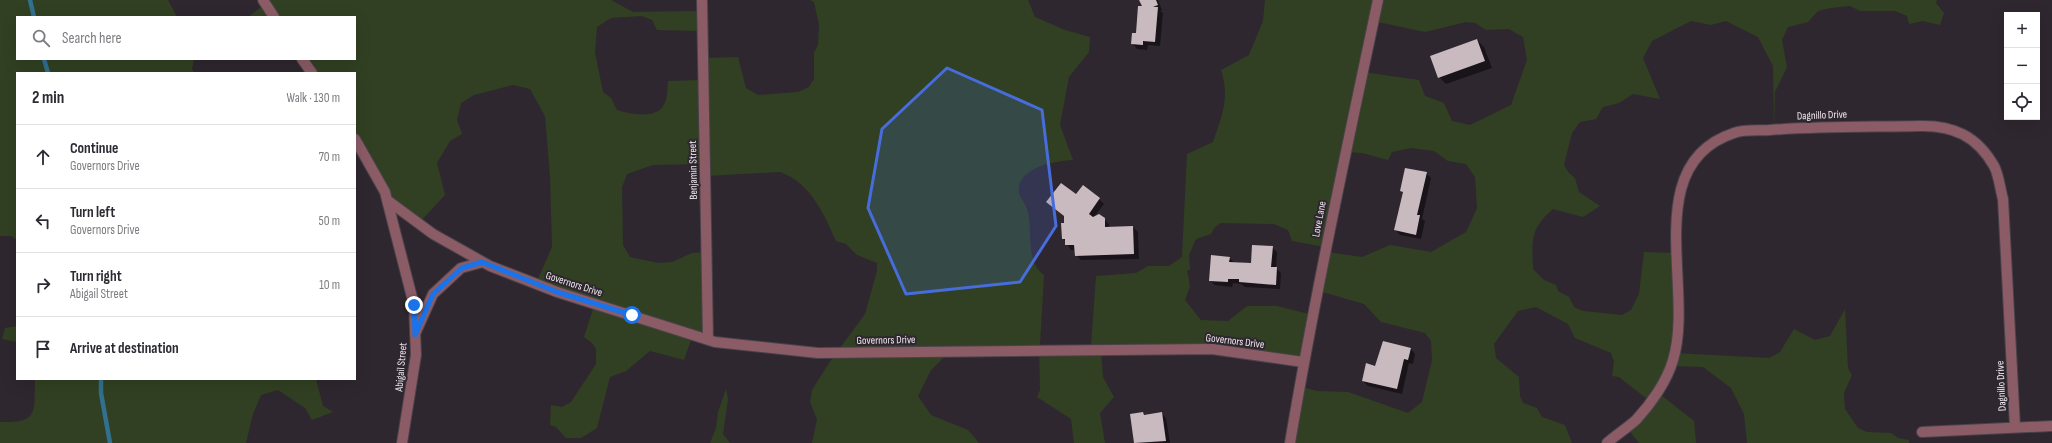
<!DOCTYPE html>
<html lang="en">
<head>
<meta charset="utf-8">
<style>
  :root { --surface:#fff; --page:#f2f2f3; --text:#2b2b33; --muted:#7c7c81; --line:#e1e1e2 }
  body { margin:0; font-family:"Sofia Sans Condensed",sans-serif; background:var(--page); color:var(--text) }
  .controls { position:absolute; right:12px; top:12px; display:grid; overflow:hidden; border-radius:0px; box-shadow:0 4px 16px #0002 }
  .controls button { width:36px; height:36px; display:grid; place-items:center; padding:0; border:0; border-bottom:1px solid var(--line); background:var(--surface); color:var(--text); font:20px sans-serif }
  .stop { position:absolute; width:12px; height:12px; margin:-9px; border:3px solid #1a73e8; border-radius:50%; background:#fff }
  .stop.end { background:#1a73e8; border-color:#fff; box-shadow:0 1px 4px #0008 }
  .list { margin:0; padding:0; list-style:none }
  h2 { display:flex; justify-content:space-between; align-items:center; height:52px; margin:0; padding:0 16px; font-size:17px }
  h2 small { font-size:13px; font-weight:400; color:var(--muted) }
  .list li { display:grid; grid-template-columns:26px 1fr auto; gap:12px; align-items:center; box-sizing:border-box; height:64px; padding:0 16px; border-top:1px solid var(--line) }
  .list b { display:block; font-size:15px; white-space:nowrap }
  .list p { margin:0; font-size:13px; white-space:nowrap; color:var(--muted) }
  .list em { font-size:13px; font-style:normal; color:var(--muted) }
  .icon { flex:none; width:22px; height:22px; fill:none; stroke:currentColor; stroke-width:2; stroke-linecap:round; stroke-linejoin:round }
  .map { position:relative; flex:none; width:2052px; height:443px; overflow:hidden }
  .search { position:absolute; background:var(--surface); box-shadow:0 4px 16px #0002; left:16px; top:16px; width:340px; height:44px; display:flex; align-items:center; gap:10px; box-sizing:border-box; padding:0 14px; border-radius:0px; color:var(--muted); font-size:15px }
  .panel { position:absolute; background:var(--surface); box-shadow:0 4px 16px #0002; left:16px; top:72px; width:340px; height:308px; border-radius:0px }
  .map>svg:first-child { display:block }
  .green { fill:#314022; fill-rule:evenodd }
  .shadow { fill:#0007 }
  .lines { fill:none; stroke-linecap:round; stroke-linejoin:round }
  .stream { stroke:#31708e; stroke-width:4.5 }
  .building { fill:#c9babf }
  .minor-casing { stroke:#4a424a; stroke-width:12 }
  .minor { stroke:#8b5c65; stroke-width:10 }
  .route { stroke:#1a73e8; stroke-width:5 }
  .marked { fill:#476ddc; fill-opacity:0.2; stroke:#476ddc; stroke-width:3; stroke-linejoin:round }
  .labels { text-anchor:middle; dominant-baseline:central; stroke-width:4; stroke-linejoin:round; paint-order:stroke }
  .street-label { font-size:11px; fill:#eee9ee; stroke:#2f272f }
</style>
</head>
<body>
<div class="map">
<svg width="2052" height="443" viewBox="0 0 2052 443">
  <rect width="100%" height="100%" fill="#2f272f"/>
  <path class="green" d="M0,0H168L177,17H17V59H194L192,69L194,73H17V240L11,236H0Z
    M263,0H611L633,12L694,11L698,12L699,31L657,30L652,20L642,16L611,18L597,27L595,53L603,92L611,98L617,110C628,114 656,119 663,106C668,99 667,89 668,81L702,80L704,58L738,57L746,88L758,95L798,92L809,87L814,79V53L818,45L819,25L814,2L810,0H1028L1035,17L1065,30L1090,37L1089,52L1069,77L1060,125L1073,160C1056,161 1023,166 1019,187C1017,196 1025,202 1027,209C1034,230 1024,261 1044,275L1040,345L1091,346L1096,276L1136,273L1148,266H1169L1182,257L1187,154L1213,142C1222,116 1230,97 1221,70L1249,55L1263,21L1265,0H1937L1936,3L1944,13L1940,25L1923,21L1909,24L1907,16L1895,11H1860L1850,6L1831,8L1818,11L1808,22L1788,27L1782,40L1787,67L1775,92L1774,127L1773,66L1758,37L1726,21L1711,25L1691,21L1652,41L1643,58L1660,99L1633,94L1619,103L1603,107L1596,119L1580,122L1572,133L1564,165L1569,173L1575,178L1579,192L1600,206L1583,217L1553,209C1530,229 1532,240 1533,269L1544,280L1556,285L1558,291L1569,297L1574,307L1583,311L1622,315L1631,310L1639,294L1644,252L1675,253V353L1769,358L1780,352L1794,329L1815,340L1830,336L1845,309L1848,368L1852,375L1844,393L1845,409L1858,428L1867,432L1891,433L1898,438L1909,440V443H1747L1744,414L1731,388L1703,367L1670,366L1657,392L1694,421L1696,443H1639L1628,429L1644,406L1647,399L1619,377L1612,376L1614,362L1611,353L1575,338L1568,324L1536,307L1518,311L1494,344L1496,358L1519,377L1520,396L1523,403L1537,408L1542,417L1565,425L1572,443H1284L1295,389L1298,386L1317,391L1348,392L1408,413L1422,402L1432,360L1431,341L1425,333L1381,322L1364,304L1319,291L1327,252L1362,257L1390,245L1431,252L1466,232L1477,208L1475,177L1466,164L1448,161L1434,151L1411,148L1392,152L1388,160L1362,153L1346,152L1325,247L1292,241L1288,230L1274,224L1221,223L1215,227L1211,234L1196,239L1189,255L1190,270H1187L1190,286L1185,300L1201,320L1228,321L1247,306H1277L1309,314L1302,357L1209,346L1101,350L1103,377L1114,397L1100,413L1105,443H1074L1071,419L1037,397L1040,390L1039,346L953,348L931,370L918,396L931,415L968,430L979,443H812L817,419L810,402L812,390L829,363L865,314L877,271V263L857,255L846,244L836,241C824,214 810,182 780,172L706,176L703,164L653,165L627,174L622,187L623,245L630,257L658,263L672,262L692,253L705,252L706,336L692,337L684,360L650,351L626,371L610,377L597,428L581,438H566L556,427L550,425L551,405L562,407L571,402L596,364V349L592,343L584,337L595,303L537,281L552,247L550,176L545,116L530,89L513,85L474,95L461,103L457,120L462,134L450,141L437,163L445,195L419,223L390,202L355,137V73H312L303,59H355V17H274L269,15L265,17H248L265,4ZM1373,21L1425,32L1466,22L1475,23L1486,30L1509,29L1523,37L1527,60L1511,105L1470,125L1452,121L1444,103L1425,96L1419,80L1363,72Z
    M17,326V342L2,339L5,328Z
    M35,379H316L323,406L333,412L312,420L305,408L278,390L261,395L253,414L246,443H0V422C39,423 34,413 35,379Z
    M726,389L728,399L723,434L730,443H710L716,428L718,412Z"/>
  <path class="shadow" d="M1140,0H1158L1162,10L1160,11L1163,13L1160,46L1148,45L1147,50L1137,49L1133,44L1143,7Z
    M1477,40L1484,47L1492,68L1446,84L1439,77Z
    M1426,173L1431,178L1422,219L1425,221L1421,239L1400,235L1396,230L1404,194L1401,191Z
    M1076,195L1099,199L1104,204L1094,217L1104,219L1109,224V228L1133,227L1138,232L1139,259L1081,260L1076,255L1075,250H1071L1063,238L1065,217L1052,206Z
    M1272,247L1277,252L1276,268L1281,273L1280,289L1245,287L1241,284L1233,283L1232,287L1215,285L1210,281L1229,258L1234,262L1252,264Z
    M1411,349L1415,354L1413,364L1409,363L1402,394L1368,386L1363,381L1376,367Z
    M1143,413L1146,416L1161,413L1166,418L1170,443H1135L1131,414Z"/>
  <g class="lines">
    <path class="stream" d="M30,0L34,17
      M44,59L48,73
      M101,379V393L110,443"/>
  </g>
  <path class="building" d="M1139,0H1156L1158,5L1153,7H1158L1155,42L1143,41V45L1131,44L1132,33H1136L1138,6H1142Z
    M1477,39L1485,61L1438,78L1430,56Z
    M1405,168L1427,172L1417,215H1420L1416,235L1394,230L1403,192L1400,191Z
    M1061,183L1076,194L1083,185L1100,198L1089,214L1093,217L1099,214L1105,218V227L1133,226L1134,254L1075,256L1074,245H1065V239H1062L1061,223H1064V216L1046,202Z
    M1252,245L1273,246L1271,267H1277L1276,285L1239,282V279H1228V282L1209,281L1211,255L1230,257L1229,262L1251,263Z
    M1383,341L1411,348L1408,360L1404,359L1397,389L1362,381L1366,363L1375,366Z
    M1143,412L1144,415L1162,412L1166,441L1134,443L1130,414Z"/>
  <g class="lines">
    <defs>
      <path id="minor" d="M263,0L274,17
        M702,0L708,340
        M302,59L312,73
        M355,139L385,192L387,200L433,234L490,266L557,292L715,342L818,353L1212,349L1303,362
        M387,200L414,305L416,355L402,443
        M415,334L433,294L461,268L483,262
        M1922,432L2052,426
        M1290,443C1315,294 1347,147 1378,0
        M1607,443C1616,435 1627,428 1636,420C1651,404 1667,381 1673,360C1695,290 1639,164 1734,133C1744,129 1759,131 1770,130C1820,126 1869,127 1919,126C1953,125 1977,136 1994,166C1999,175 2000,189 2003,199L2015,427"/>
    </defs>
    <use href="#minor" class="minor-casing"/>
    <use href="#minor" class="minor"/>
  </g>
  <g class="lines">
    <path class="route" d="M414,305L415,335L433,294L462,268L482,262L557,292L632,315"/>
  </g>
  <path class="marked" d="M947,68L1042,110L1056,226L1020,282L906,294L868,208L882,129Z"/>
  <g class="labels">
    <g class="street-label">
      <text transform="translate(1822 115) rotate(-2)">Dagnillo Drive</text>
      <text transform="translate(693 170) rotate(-91)">Benjamin Street</text>
      <text transform="translate(1319 219) rotate(-79)">Love Lane</text>
      <text transform="translate(574 284) rotate(18)">Governors Drive</text>
      <text transform="translate(886 340) rotate(-1)">Governors Drive</text>
      <text transform="translate(1235 341) rotate(7)">Governors Drive</text>
      <text transform="translate(401 367) rotate(-85)">Abigail Street</text>
      <text transform="translate(2001 386) rotate(-93)">Dagnillo Drive</text>
    </g>
  </g>
</svg>
<div class="controls">
<button>+</button>
<button>−</button>
<button><svg class="icon" aria-label="locate" viewBox="0 0 24 24"><circle cx="12" cy="12" r="6"/><path d="M12 2v4M12 18v4M2 12h4M18 12h4"/></svg></button>
</div>
<div class="stop" style="left:632px;top:315px"></div>
<div class="stop end" style="left:414px;top:305px"></div>
<div class="search"><svg class="icon" aria-label="search" viewBox="0 0 24 24"><circle cx="10" cy="10" r="6"/><path d="M15 15l6 6"/></svg>Search here</div>
<section class="panel">
<h2>2 min<small>Walk · 130 m</small></h2>
<ul class="list">
<li><svg class="icon" aria-label="ahead" viewBox="0 0 24 24"><path d="M12 20V5M6 11l6-6 6 6"/></svg><div><b>Continue</b><p>Governors Drive</p></div><em>70 m</em></li>
<li><svg class="icon" aria-label="left" viewBox="0 0 24 24"><path d="M17 20v-9H6M10 6l-5 5 5 5"/></svg><div><b>Turn left</b><p>Governors Drive</p></div><em>50 m</em></li>
<li><svg class="icon" aria-label="right" viewBox="0 0 24 24"><path d="M7 20v-9h11M14 6l5 5-5 5"/></svg><div><b>Turn right</b><p>Abigail Street</p></div><em>10 m</em></li>
<li><svg class="icon" aria-label="arrive" viewBox="0 0 24 24"><path d="M6 21V4h12l-3 4 3 4H6"/></svg><div><b>Arrive at destination</b></div></li>
</ul>
</section>
</div>
</body>
</html>
